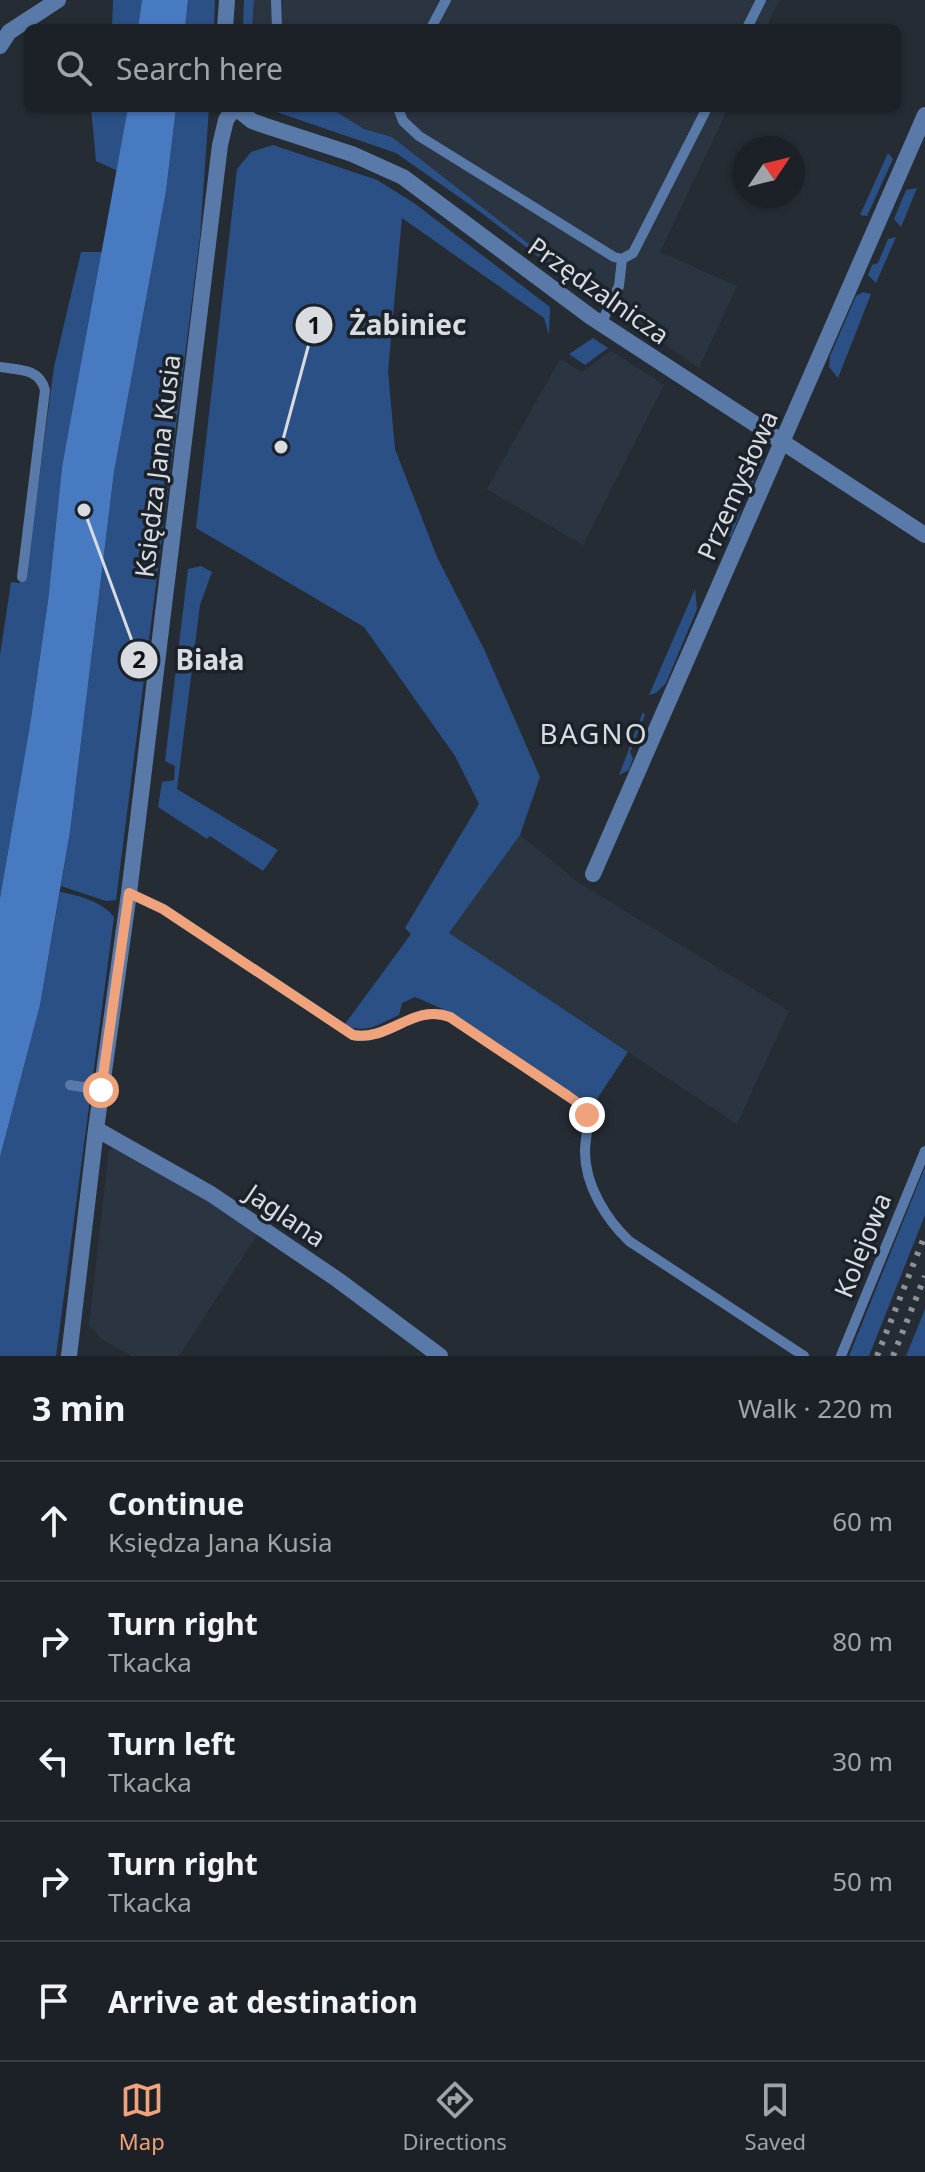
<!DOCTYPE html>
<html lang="en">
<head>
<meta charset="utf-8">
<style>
  :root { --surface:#1c2127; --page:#292e33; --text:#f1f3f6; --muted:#a0a3a7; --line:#3a3e44; --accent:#f0a27a }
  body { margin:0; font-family:"Noto Sans",sans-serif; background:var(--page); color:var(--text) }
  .compass { position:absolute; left:733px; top:136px; width:72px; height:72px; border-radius:50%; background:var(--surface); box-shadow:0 2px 6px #0004; rotate:55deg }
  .stop { position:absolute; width:24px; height:24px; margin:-18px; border:6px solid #f0a27a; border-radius:50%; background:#fff }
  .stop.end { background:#f0a27a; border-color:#fff; box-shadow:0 2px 8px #0008 }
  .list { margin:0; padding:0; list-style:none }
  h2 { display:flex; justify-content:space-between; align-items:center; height:104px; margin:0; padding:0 32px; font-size:34px }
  h2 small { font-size:26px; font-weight:400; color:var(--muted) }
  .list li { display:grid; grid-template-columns:52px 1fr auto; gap:24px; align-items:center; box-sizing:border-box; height:120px; padding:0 32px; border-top:2px solid var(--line) }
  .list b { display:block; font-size:30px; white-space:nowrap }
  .list p { margin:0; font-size:26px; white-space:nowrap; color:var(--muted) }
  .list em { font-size:26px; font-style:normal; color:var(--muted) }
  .icon { flex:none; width:44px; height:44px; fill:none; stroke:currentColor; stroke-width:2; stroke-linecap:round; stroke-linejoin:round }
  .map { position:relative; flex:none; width:925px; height:1356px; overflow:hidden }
  .search { position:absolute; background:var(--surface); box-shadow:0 2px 6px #0004; left:24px; right:24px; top:24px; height:88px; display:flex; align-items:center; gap:20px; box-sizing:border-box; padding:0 28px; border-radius:12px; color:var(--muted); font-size:30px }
  .sheet { height:704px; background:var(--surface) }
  nav { display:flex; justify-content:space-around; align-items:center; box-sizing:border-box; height:112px; border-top:2px solid var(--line); background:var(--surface); font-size:22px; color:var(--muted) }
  nav a { display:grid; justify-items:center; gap:4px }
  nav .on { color:var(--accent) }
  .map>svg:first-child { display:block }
  .built { fill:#2b3542 }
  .green { fill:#2b5085 }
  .water { fill:#487ac2 }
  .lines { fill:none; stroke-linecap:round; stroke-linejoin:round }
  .service { stroke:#597aa9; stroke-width:10 }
  .minor { stroke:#597aa9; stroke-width:16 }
  .tertiary { stroke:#597aa9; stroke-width:16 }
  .rail { stroke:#8d9299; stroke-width:6; stroke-dasharray:4 8; stroke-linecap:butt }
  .route { stroke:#f0a27a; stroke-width:10 }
  .labels { text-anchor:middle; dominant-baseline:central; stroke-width:7; stroke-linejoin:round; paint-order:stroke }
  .street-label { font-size:26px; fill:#d8dce1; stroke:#1c222a }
  .neighbourhood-label { font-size:28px; letter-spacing:2px; fill:#d8dce1; stroke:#1c222a }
  .leader { fill:none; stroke:#d8dce1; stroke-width:3 }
  .callout-dot { fill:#d8dce1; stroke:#1c222a; stroke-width:3 }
  .mark-label { font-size:24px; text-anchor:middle; font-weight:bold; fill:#111 }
  .callout-label { font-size:28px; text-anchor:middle; font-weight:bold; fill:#d8dce1; stroke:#1c222a; stroke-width:7; stroke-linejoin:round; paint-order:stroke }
</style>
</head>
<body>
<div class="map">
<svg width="925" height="1356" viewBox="0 0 925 1356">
  <rect width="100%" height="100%" fill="#262c34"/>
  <path class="built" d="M254,0H779L766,28H252Z
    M330,108H728L660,252L737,286L699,368L592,293L392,137L364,129Z
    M611,351L664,385L583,545L487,489L560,359L582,372Z
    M520,835L579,883L789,1011L737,1124L449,933Z
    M115,1147L125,1150L259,1232L179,1356H132L103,1340L89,1325L109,1150Z"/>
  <path class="green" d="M113,0H142L138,28H112Z
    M188,0H215L214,28H185Z
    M244,0H254L252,28H243Z
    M91,108H128L118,171L96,161Z
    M176,108H209L200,237L116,900L106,901L61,886L70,832L114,472L166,191Z
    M265,108H330L364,129L392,137L592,293L587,294L479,211L396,153Z
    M273,145L377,180L414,203L550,307L549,335L544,318L402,218L388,371L395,449L437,557L484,649L540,777L520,835L449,933L628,1052L591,1108L586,1102L452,1013L415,997L402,1003L399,1015C381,1023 364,1036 345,1024L411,934L405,928L479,804L455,756L364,627L196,528L237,169L251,152Z
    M888,153L893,159L867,216L860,215Z
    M917,188L901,227L894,219L906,190Z
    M896,237L876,283L868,275L872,265L878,263L888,239Z
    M81,252H104L62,467L48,601L30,725L0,898V655L11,582L19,583L26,577L54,367Z
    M863,292L871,294L838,378L829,367L830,356L856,296Z
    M593,338L608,348L585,365L569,354Z
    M759,445L766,452L750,490L738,491Z
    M733,503L741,511L731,537L719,535Z
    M201,566L212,572L200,605L177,789L278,850L263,871L210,836L207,839L158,807L162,782L174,780L175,766L165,761L188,569Z
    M695,589L697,609L666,683L656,693L649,695Z
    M643,712L645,715L630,752L633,758L629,770L619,775Z
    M60,892C78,895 103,902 114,917L56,1356H0V1157L40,1005Z
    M925,1167V1215L869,1356H849Z
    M925,1309V1356H906Z"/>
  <path class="water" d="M142,0H188L185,28H138Z
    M128,108H176L166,191L114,472L70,832L40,1005L0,1157V898L30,725L48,601L62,467Z"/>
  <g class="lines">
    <path class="service" d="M276,0L277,28
      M431,28L446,0
      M747,28L761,0
      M398,108L403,121L419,136L614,257L622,259L633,253L707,108
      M601,324L619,286L622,259
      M0,367C19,370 39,368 45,390L22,577
      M129,893L163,909L353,1035C388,1042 414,1003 450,1017L568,1096L585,1108L587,1115C589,1128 585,1139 585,1152C585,1185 606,1219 629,1241L804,1356
      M70,1085L101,1090
      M841,1356L925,1151"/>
    <path class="minor" d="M0,46L9,32L58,0
      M593,874L925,115
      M96,1129L211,1194L338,1280L440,1356
      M69,1356L96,1129L129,893L220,145L226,120L234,108"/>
    <path class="tertiary" d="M225,28L227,0
      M236,108L252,121L266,126L352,154L403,177L591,317L925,535"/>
    <path class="rail" d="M877,1356L925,1235
      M893,1356L925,1276"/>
  </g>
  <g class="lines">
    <path class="route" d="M101,1090L129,893L163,909L353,1035C388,1042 414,1003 450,1017L568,1096L585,1108L587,1115"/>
  </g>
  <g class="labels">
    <g class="street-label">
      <text transform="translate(599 290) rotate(35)">Przędzalnicza</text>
      <text transform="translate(157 466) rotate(-83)">Księdza Jana Kusia</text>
      <text transform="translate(737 485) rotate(-66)">Przemysłowa</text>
      <text transform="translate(286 1215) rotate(34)">Jaglana</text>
      <text transform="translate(862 1245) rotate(-68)">Kolejowa</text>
    </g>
    <g class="neighbourhood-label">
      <text x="594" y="733">BAGNO</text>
    </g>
  </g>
  <path class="leader" d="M281 447L314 325M84 510L139 660"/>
  <g class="callout-dot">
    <circle cx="281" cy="447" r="8"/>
    <circle cx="84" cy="510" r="8"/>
    <circle cx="314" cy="325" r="20"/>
    <circle cx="139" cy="660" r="20"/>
  </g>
  <g class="mark-label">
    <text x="314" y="334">1</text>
    <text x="139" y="668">2</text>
  </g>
  <g class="callout-label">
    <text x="408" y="335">Żabiniec</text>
    <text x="210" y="670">Biała</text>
  </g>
</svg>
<svg class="compass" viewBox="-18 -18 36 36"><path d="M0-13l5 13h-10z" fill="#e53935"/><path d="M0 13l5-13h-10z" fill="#a0a3a7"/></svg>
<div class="stop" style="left:101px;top:1090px"></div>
<div class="stop end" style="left:587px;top:1115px"></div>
<div class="search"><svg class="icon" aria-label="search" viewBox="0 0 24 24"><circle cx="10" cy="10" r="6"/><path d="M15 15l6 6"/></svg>Search here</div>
</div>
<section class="sheet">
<h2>3 min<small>Walk · 220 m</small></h2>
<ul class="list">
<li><svg class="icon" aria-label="ahead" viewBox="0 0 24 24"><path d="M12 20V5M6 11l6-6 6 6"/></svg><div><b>Continue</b><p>Księdza Jana Kusia</p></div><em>60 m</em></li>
<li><svg class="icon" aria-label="right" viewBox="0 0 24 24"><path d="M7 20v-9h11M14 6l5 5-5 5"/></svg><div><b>Turn right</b><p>Tkacka</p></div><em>80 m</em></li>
<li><svg class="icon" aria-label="left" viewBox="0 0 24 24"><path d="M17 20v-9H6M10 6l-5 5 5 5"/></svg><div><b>Turn left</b><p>Tkacka</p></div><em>30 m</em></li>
<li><svg class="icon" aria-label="right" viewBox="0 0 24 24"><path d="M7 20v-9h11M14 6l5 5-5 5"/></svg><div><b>Turn right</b><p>Tkacka</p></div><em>50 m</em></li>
<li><svg class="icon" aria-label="arrive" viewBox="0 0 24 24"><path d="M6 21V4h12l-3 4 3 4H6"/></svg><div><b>Arrive at destination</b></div></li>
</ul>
</section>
<nav>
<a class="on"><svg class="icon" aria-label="map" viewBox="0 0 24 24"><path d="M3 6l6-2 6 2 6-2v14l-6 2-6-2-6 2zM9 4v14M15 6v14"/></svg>Map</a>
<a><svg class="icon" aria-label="directions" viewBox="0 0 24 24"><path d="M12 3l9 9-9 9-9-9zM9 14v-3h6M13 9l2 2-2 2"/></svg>Directions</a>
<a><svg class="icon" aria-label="saved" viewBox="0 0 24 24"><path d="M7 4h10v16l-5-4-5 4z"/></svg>Saved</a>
</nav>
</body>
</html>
